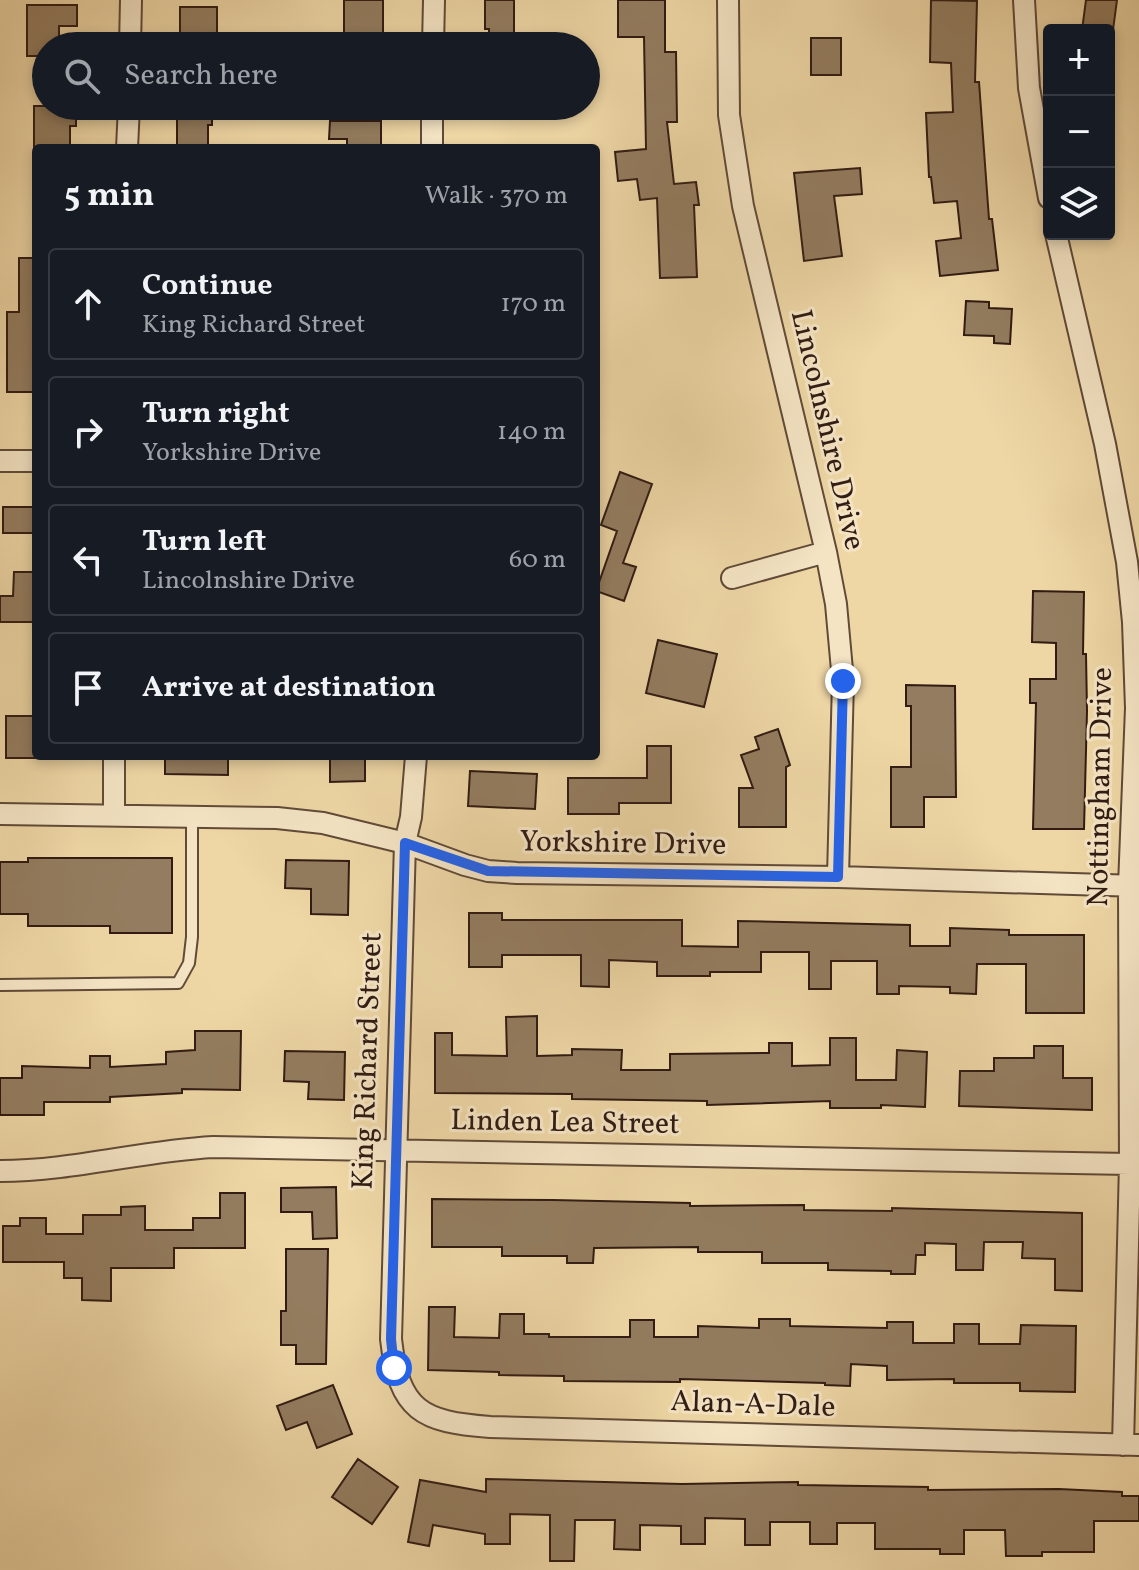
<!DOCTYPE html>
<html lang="en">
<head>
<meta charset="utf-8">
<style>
  :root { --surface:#171b24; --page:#20242c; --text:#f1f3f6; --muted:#9ea1a6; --line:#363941 }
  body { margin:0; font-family:Vollkorn,serif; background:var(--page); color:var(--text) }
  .controls { position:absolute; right:24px; top:24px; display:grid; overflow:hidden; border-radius:8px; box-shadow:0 4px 12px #0003 }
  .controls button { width:72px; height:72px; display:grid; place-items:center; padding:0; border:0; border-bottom:2px solid var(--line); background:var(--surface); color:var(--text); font:40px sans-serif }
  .stop { position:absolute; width:24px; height:24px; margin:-18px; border:6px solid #2563eb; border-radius:50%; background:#fff }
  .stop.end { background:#2563eb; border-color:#fff; box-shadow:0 2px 8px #0008 }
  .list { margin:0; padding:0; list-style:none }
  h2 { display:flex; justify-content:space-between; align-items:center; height:104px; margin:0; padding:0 32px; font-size:34px }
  h2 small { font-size:26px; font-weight:400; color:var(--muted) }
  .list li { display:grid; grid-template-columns:52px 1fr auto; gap:24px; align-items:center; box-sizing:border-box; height:112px; margin:0 16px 16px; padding:0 16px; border:2px solid var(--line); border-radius:8px }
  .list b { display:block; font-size:30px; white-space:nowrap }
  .list p { margin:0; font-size:26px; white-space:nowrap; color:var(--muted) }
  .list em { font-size:26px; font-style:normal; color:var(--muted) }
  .icon { flex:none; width:44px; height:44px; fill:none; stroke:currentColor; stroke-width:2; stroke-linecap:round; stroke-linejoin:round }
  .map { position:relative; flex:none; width:1139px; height:1570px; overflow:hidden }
  .search { position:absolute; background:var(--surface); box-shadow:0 4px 12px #0003; left:32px; top:32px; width:568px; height:88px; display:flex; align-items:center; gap:20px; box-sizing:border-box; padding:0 28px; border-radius:44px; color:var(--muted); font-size:30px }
  .panel { position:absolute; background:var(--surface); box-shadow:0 4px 12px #0003; left:32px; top:144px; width:568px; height:616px; border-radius:8px }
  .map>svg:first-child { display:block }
  .building { fill:#937c5f; stroke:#311b13; stroke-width:2 }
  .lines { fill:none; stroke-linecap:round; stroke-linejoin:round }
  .lane-casing { stroke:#604a38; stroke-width:14 }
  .street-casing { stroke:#604a38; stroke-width:24 }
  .lane { stroke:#f4e4c4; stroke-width:10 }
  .street { stroke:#f4e4c4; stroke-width:20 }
  .route { stroke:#2563eb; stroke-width:10 }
  .labels { text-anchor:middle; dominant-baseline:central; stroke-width:6; stroke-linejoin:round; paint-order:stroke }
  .street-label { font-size:30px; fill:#311b13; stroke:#f4e4c4 }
</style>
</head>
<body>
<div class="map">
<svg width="1139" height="1570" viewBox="0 0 1139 1570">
  <rect width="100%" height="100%" fill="#eed6a5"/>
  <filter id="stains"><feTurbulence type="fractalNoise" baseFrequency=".0025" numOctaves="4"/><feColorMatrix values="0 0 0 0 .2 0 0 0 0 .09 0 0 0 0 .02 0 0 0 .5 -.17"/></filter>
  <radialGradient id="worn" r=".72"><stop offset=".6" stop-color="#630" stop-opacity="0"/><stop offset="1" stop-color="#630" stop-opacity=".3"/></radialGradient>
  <path class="building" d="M344,0H383V40H344Z
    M485,0H514V46H489V29H485Z
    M618,0H665V52H676L677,122H667L674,184L696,182L699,205H694L697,277L660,278L657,198L640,200L637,179L618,181L615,152L646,149L644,37H618Z
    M931,0L977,1L975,82H979L989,219H992L998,270L940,276L936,241L961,238L957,201L934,203L931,177H929L926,113L953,112L951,63L930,62Z
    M1086,0H1117L1113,30H1082Z
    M27,5H77V26H59V46H46V56H27Z
    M180,7H217V46H180Z
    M811,38H841V75H811Z
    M34,106H76V126H70V148H34Z
    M177,106H212V125H208V148H177Z
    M330,121H381V148H347V139H329Z
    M860,168L862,194L834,196L842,256L804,261L794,173Z
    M19,258H36V392H7V312H19Z
    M966,301L989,302V308L1012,309L1010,344L994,343V336L964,335Z
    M620,472L652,484L623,563L636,567L624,601L596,591L617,531L601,525Z
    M3,507H36V533H3Z
    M14,572H36V622H0V596H13Z
    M1033,591L1084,592L1083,654H1086L1087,711L1084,829H1033L1036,703H1030V679H1056V643L1032,642Z
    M658,640L717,654L704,707L646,693Z
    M906,685L955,686L956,797H924V827H891V767H911V706H906Z
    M6,716H36V758H6Z
    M778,729L790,765L786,767V827H739V788H753L741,755L759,749L755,737Z
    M647,746H671V803H619V814H568V778H647Z
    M165,756H228V775L165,774Z
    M330,756H365V781L330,782Z
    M470,771L537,774L535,809L468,806Z
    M28,858H172V933H110V926H28V914H0V862H28Z
    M286,860L349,861L348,915L311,914V889L285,888Z
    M469,913H502V920H682V946L738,947V921L910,925V946H950V928L1009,930V935H1084V1013H1026V964H977L976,994L950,993V987L899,986V994H877V961H831V989H809V952H761V972H710V976H657V962L609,960V987L581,986V955H502V967H469Z
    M537,1016V1056L572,1055V1049L622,1050L621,1070H670V1054L769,1053V1043H792V1066L830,1065V1038H856V1080H896L897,1050L927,1052L925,1107L881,1105V1108H830V1101L707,1105V1101L572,1099V1094L435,1093V1033H452V1055L507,1056L506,1017Z
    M195,1031H241L240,1090L182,1089V1093L110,1097V1102H44V1115H0V1078H22V1066L90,1068V1056H110V1067L166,1064V1052L195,1050Z
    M1034,1046H1063V1078H1092V1110L959,1106L960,1071H994V1058H1034Z
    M285,1051L345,1052L344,1100L308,1099L309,1082L284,1081Z
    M336,1187L337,1238L313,1239L312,1212H281V1188Z
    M220,1193H245V1248H174V1268H111V1301L82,1300V1278H64V1262H3V1226H20V1218H46V1234H83V1215H121V1207L145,1206V1230H193V1218H220Z
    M432,1199L553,1200L690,1203V1206L804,1205V1210L892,1211V1208L1082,1213V1291L1055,1290V1259L1022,1258L1023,1242H984L983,1270H956V1244L925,1243V1255H916L915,1274H891V1271L828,1270V1263H762V1252H698V1247L594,1248L593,1263H567V1256H502V1247H432Z
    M286,1249H328L326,1364H296V1345H281V1311H286Z
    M429,1307H455L454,1337L499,1338L500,1314H524V1334H549V1337H630V1320H654V1337H698V1326L759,1328V1319H790V1326L887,1328V1322H913V1343H954V1324H979V1344H1020L1021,1325L1076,1326L1075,1392L1020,1391V1383H954V1379L887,1380V1366L851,1364L850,1386L825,1385V1383L680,1379V1382L564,1381V1376L499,1375V1372L428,1370Z
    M333,1385L352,1434L317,1448L307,1422L286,1430L277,1406Z
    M358,1459L398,1487L372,1524L332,1497Z
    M486,1479L682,1484L798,1482V1485L928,1487V1490L1059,1489L1122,1492V1496H1139V1521H1094V1552H1042V1556H1006L1005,1530H964V1554H940V1549H875V1523H837V1544H810V1522H770V1545H745V1519L705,1518V1544H681V1526L640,1525V1550L614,1549L615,1520H575L574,1561H550V1515L510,1514V1544H485V1534L433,1525L429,1546L408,1542L420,1480L486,1492Z"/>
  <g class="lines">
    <defs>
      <path id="lane" d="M0,985L178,983L189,963L192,937V815"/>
      <path id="street" d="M728,0L729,115L743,206L826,552L836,604L843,681L838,877
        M1024,0L1029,88L1049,198
        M130,46L131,0
        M433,46L434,0
        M127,148L129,106
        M432,148V106
        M1056,234L1105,444L1127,562L1133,622L1136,708L1129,886L1130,1164L1123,1445
        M0,461H36
        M732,578L826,552
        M416,756L411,817L405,843L391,1339C399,1411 422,1422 490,1427L1139,1445
        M0,814L277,818L323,823L405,843L465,865L488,871L517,873L838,877L1139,886
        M114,814V756
        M0,1171C72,1171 141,1151 213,1147L1130,1164"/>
    </defs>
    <use href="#lane" class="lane-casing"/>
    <use href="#street" class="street-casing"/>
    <use href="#lane" class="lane"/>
    <use href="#street" class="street"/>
  </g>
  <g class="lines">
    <path class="route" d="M394,1368L391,1339L405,843L488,871L838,877L843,681"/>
  </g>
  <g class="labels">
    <g class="street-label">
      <text transform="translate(827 430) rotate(77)">Lincolnshire Drive</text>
      <text transform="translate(1101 787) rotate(-89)">Nottingham Drive</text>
      <text transform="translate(623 844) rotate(1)">Yorkshire Drive</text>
      <text transform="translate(368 1061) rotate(-88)">King Richard Street</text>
      <text transform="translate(565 1123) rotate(1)">Linden Lea Street</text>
      <text transform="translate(753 1405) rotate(2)">Alan-A-Dale</text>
    </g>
  </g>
  <rect width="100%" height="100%" filter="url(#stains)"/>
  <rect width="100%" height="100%" fill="url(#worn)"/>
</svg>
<div class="controls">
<button>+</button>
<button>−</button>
<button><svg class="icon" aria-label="layers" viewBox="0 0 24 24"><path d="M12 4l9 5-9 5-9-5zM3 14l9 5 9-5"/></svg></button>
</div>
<div class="stop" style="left:394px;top:1368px"></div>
<div class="stop end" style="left:843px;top:681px"></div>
<div class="search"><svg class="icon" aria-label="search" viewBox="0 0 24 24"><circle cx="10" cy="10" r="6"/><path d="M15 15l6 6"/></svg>Search here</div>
<section class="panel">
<h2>5 min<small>Walk · 370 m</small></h2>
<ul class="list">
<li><svg class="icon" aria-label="ahead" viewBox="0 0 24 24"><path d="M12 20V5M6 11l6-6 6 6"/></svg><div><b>Continue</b><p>King Richard Street</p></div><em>170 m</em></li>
<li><svg class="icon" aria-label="right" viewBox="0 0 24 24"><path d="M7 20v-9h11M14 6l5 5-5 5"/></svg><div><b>Turn right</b><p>Yorkshire Drive</p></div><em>140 m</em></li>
<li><svg class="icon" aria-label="left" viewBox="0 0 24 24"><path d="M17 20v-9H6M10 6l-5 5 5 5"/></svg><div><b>Turn left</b><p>Lincolnshire Drive</p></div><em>60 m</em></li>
<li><svg class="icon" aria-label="arrive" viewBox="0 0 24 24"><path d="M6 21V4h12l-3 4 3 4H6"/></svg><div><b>Arrive at destination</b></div></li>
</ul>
</section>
</div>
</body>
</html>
